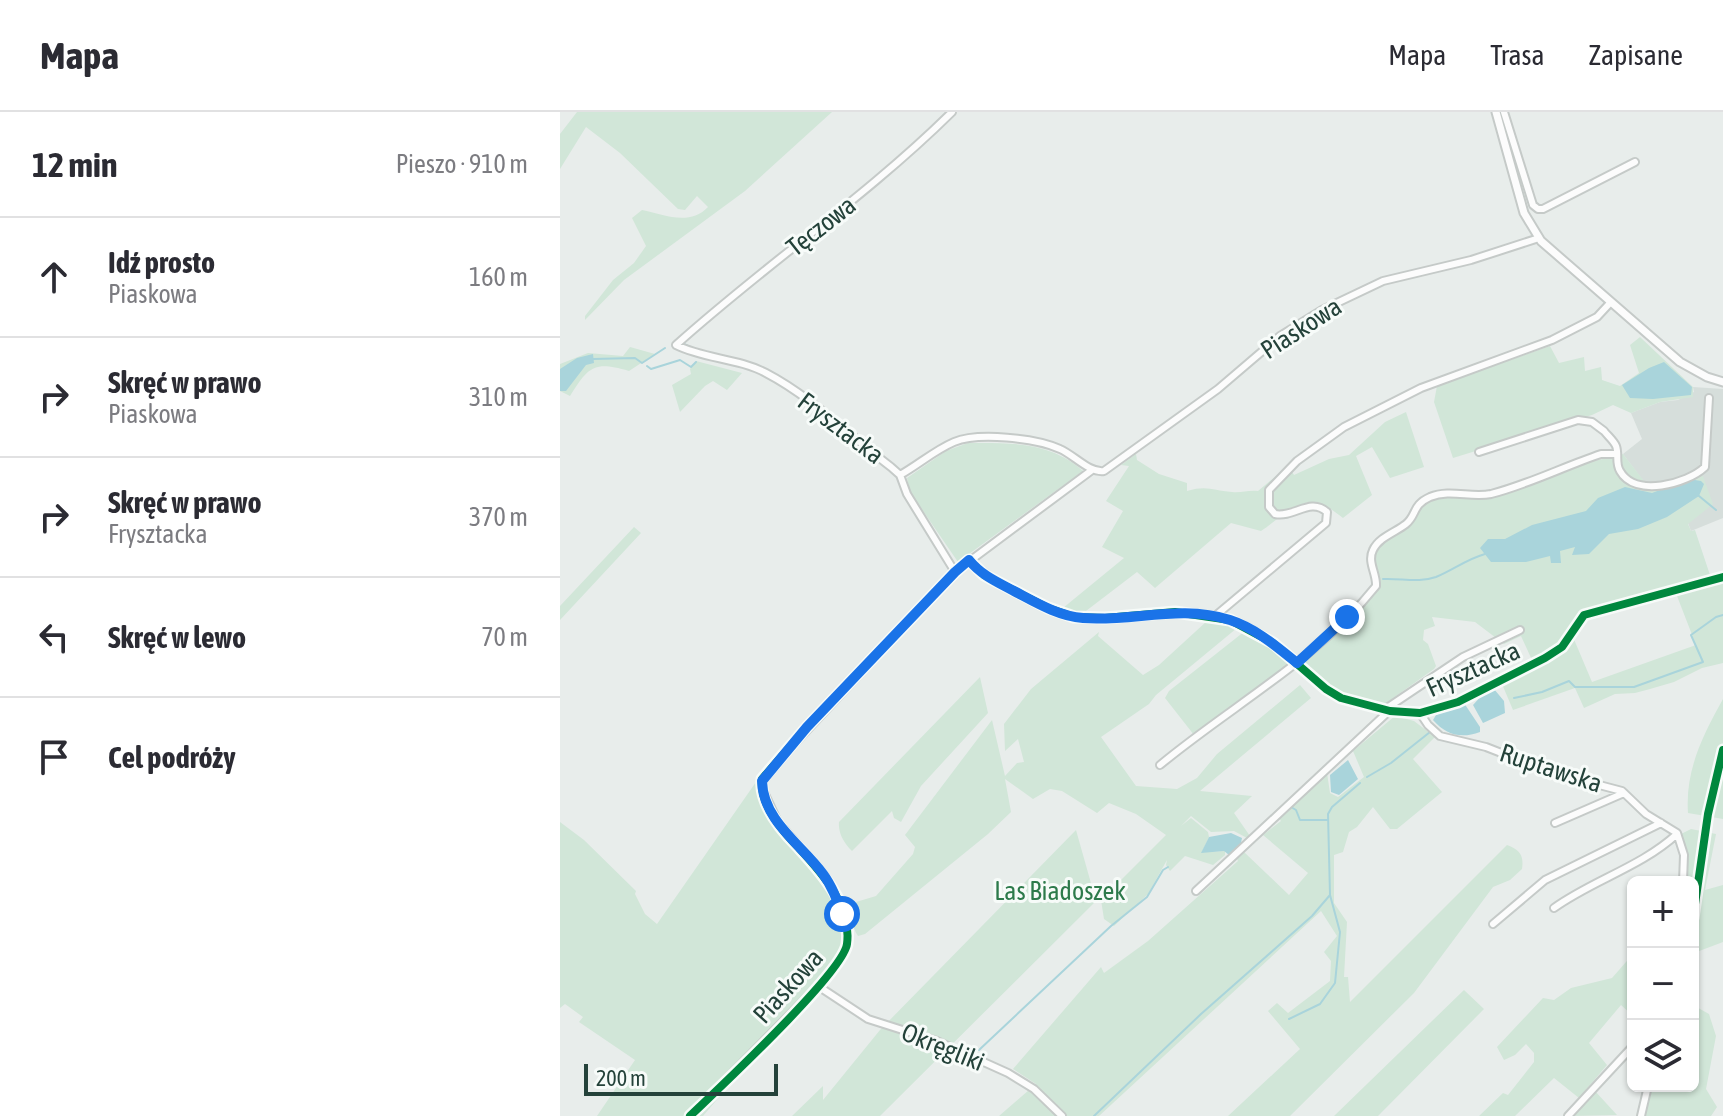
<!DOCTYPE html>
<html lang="pl">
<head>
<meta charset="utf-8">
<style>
  :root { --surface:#fff; --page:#f7f7f7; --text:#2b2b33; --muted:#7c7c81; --line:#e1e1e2 }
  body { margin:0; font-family:"Asap Condensed",sans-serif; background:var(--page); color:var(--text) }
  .controls { position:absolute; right:24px; bottom:24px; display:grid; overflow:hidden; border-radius:12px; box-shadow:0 2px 6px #0004 }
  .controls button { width:72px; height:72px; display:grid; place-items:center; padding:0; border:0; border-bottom:2px solid var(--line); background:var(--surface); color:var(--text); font:40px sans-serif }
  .scale { position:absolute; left:24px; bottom:20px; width:194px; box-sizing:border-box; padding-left:8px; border:4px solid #24423a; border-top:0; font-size:22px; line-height:28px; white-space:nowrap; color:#24423a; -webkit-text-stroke:6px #f7fbf9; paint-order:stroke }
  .stop { position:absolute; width:24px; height:24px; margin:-18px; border:6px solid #1a73e8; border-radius:50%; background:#fff }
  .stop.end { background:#1a73e8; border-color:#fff; box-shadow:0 2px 8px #0008 }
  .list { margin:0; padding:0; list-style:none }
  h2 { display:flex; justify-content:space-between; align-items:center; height:104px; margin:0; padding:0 32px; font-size:34px }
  h2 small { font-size:26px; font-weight:400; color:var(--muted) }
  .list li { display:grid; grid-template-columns:52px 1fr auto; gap:24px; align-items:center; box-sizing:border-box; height:120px; padding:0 32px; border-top:2px solid var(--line) }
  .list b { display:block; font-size:30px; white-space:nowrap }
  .list p { margin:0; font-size:26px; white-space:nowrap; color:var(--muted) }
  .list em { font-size:26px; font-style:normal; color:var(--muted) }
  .icon { flex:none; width:44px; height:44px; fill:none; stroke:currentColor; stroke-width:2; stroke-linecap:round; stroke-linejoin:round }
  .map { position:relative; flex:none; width:1163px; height:1004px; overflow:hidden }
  header { display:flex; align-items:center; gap:48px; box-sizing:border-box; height:112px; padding:0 40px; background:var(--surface); border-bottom:2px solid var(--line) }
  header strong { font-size:38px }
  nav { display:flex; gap:44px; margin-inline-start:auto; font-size:28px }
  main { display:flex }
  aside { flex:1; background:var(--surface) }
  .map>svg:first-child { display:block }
  .built { fill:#d6dedb }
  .green { fill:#d1e6d8 }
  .water { fill:#a9d4db }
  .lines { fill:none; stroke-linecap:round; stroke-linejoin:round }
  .stream { stroke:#a9d4db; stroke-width:2 }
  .minor-casing { stroke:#c5cac8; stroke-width:10 }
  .tertiary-casing { stroke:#c5cac8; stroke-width:11 }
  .minor { stroke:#fcfcfc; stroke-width:6 }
  .tertiary { stroke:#fcfcfc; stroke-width:7 }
  .cycleway-casing { stroke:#f7fbf9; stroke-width:13 }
  .cycleway { stroke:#00873e; stroke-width:8 }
  .route { stroke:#1a73e8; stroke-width:10 }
  .labels { text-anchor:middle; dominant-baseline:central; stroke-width:6; stroke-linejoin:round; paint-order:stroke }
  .street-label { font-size:26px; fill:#24423a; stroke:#f7fbf9 }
  .park-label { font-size:26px; fill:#2d7a4b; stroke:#f7fbf9 }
</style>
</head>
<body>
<header>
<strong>Mapa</strong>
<nav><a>Mapa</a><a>Trasa</a><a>Zapisane</a></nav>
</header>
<main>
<aside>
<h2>12 min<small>Pieszo · 910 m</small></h2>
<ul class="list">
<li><svg class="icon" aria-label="ahead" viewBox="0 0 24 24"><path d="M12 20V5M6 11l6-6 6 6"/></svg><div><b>Idź prosto</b><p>Piaskowa</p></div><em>160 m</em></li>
<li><svg class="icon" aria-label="right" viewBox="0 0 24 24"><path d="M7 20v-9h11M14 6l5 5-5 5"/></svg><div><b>Skręć w prawo</b><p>Piaskowa</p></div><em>310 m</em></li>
<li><svg class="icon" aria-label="right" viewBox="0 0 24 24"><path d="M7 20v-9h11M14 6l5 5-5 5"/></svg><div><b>Skręć w prawo</b><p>Frysztacka</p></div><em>370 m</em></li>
<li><svg class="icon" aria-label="left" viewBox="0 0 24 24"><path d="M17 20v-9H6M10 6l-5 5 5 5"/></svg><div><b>Skręć w lewo</b></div><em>70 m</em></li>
<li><svg class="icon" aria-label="arrive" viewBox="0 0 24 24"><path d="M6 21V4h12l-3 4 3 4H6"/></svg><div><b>Cel podróży</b></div></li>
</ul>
</aside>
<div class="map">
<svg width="1163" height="1004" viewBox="0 0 1163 1004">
  <rect width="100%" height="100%" fill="#e8edeb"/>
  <path class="built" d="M1133,275L1163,277V406L1131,419L1128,411L1132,365L1091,379L1063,342L1082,327L1071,301L1100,290L1118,288L1134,280Z"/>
  <path class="green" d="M17,0H272L185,79L64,168L25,208V204L53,168L74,151L86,134L72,106L82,98C103,102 129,115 148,95L137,84L125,98L118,97L60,41L26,15L0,57V22Z
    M1080,225L1133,275V285L1100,290L1071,301L1053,293L1032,303L893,346L874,290L877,274L990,234L999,251L1024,245L1025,259L1041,255L1042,268L1060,274L1079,261L1070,233Z
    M70,235L95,242L69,259C34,249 29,254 10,284L0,279V252L28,241L63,244Z
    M136,249L182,261L167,278L153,269L145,274L120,300L112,273L131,262L130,257Z
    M846,300L864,355L830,366L812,335L796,344L812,383L783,406C776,401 768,394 760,391C740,385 716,409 701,419L671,411L595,476L577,460L522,502L503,496L564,446L542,435L563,399L546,389L569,354L561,353L576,342L577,348L599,362L627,371V379C648,373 653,379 672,380C681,381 688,378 698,379L728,354L734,363L769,347L789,343L825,310Z
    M408,331C449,331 490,329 523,359L398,450L350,380L347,366L386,339Z
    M1063,342L1091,378L1143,364L1153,392L1128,412L1131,419L1135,418L1150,463L1022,499L997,535L972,548L961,524L944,532L915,510L872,505L875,514L864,518L863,528L868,532L876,554L874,557L822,594L789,585L769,576L740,551L814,472C813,464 807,456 807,448C807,424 836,420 848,405C855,395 856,387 869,383C888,376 898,379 916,385L1006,356Z
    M74,415L81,421L0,508V494Z
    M1163,469V551L1142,556L1114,570L1090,577L1075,581L1055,582L1024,596L1015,576L953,598L942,572C968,559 998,550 1013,525L1032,570L1136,533L1117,484Z
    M647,509L677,516L596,583L589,592L541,625L576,674L617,677L637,666L657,642L740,573L751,586L640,679L692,684L674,701L690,724L687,726L674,719L651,720L631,704L621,714L631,706L648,720L649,725L642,740L665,739V743L653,753L625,744L610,759L606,753L607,748L588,782L554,814L544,807L541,788L606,723L576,702L549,691L537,701L502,679L490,677L473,687L445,667L451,700L428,722L305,822L298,824C290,813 293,802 296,790L316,784L353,742L355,735L345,723L432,608L445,664L457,651L464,650L458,627L445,639L444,612L471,577L539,520L538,524L583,563L599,553Z
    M685,519L708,533L729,552L634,623L605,586L609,579Z
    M420,565L428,601L361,674L341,710L334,706L332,699L292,739C284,731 278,721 279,710Z
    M1163,587V707L1128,701C1125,658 1143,623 1163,587Z
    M835,604L854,609L875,625L853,647L882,680L837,717H830L813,695L797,715L789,720L783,740L774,743V791L787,810L784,865H788L790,890L947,733C960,738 964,743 962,757L950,768L933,775L854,881L730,1004H668L740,937L708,899L717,891L728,901L770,869L771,849L764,840L777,824L761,799L539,1004H439L476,972L453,957L541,855L544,861L588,829L678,749L677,747L684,740L729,783L748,761L703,723L721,709L718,705L767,661L770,681L778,685L804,665L793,639Z
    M196,670L239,736L265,764L282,802L287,831L276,852L256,872L143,1004H37L75,948L19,910L23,905L5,892L0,896V710L24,728L76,779L75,782L85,802L97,812Z
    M1131,717L1156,722L1145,778L1163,773V830L1134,841L1133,847V770H1126L1127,739L1121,722Z
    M516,718L536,789L320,1004H232L263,974V988L320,918Z
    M1073,842V904L1061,893L1029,931L1047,953L1019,986L994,966L955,1004H919L943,981L948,983L974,950V941L966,932L955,943L944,948L937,935L983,886L994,888L1011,876L1052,866Z
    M904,878L924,897L818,1004H774Z
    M1133,893L1149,902L1156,924L1146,977L1157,995L1151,1004H1084L1090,974H1133Z
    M1035,979L1057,1003L1011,1004Z"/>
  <path class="water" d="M33,242L34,251L26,253L6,279H0V257L17,246Z
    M1104,250L1132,275L1131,283L1093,287L1070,286L1062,273L1089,256Z
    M1129,367L1141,369L1144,372L1139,384L1107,405L1078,417L1049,422L1029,442L1012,443L1015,435L1000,439L1001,451H991L990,444L966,450H931L920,436L928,427H945L972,413L1026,399L1038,386L1065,375L1092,381Z
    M934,577L944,589L945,601L923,611L913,593L923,582Z
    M904,591L920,615V620C901,627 886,623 873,608L876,603Z
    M788,648L798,667L779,683L771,680L770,663Z
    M671,721L682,726L681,731L669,743L664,739L641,741L649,725Z"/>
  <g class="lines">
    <path class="stream" d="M115,229L116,228
      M122,231L136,238
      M33,247L75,246L82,251L105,236
      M87,254L91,257L120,248L131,255L136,250
      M1139,384L1156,398
      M823,467C841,466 859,471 876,465C893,458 907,447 925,442
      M954,586L982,580L1009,569L1015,575H1074L1143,550L1131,523L1156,505L1163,503
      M807,665L831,651L870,620
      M731,695L736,698L740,708H768
      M729,907L760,892L775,871L780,820L770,783L768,702L772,695L800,671
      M419,938L551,814L587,785L603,758L608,755
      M534,1004L641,902L752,804L770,783"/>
    <defs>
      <path id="minor" d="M392,0C306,85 206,152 116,233C144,247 178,246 206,261C252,285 290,324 331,355L340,363L347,382L395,460
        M944,0L973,93L978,97H983L1075,50
        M1044,319C1048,324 1054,329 1056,334C1059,342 1055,351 1060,359C1075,386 1127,372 1145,355L1149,286
        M919,340L1018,308L1032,310L1044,319
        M340,363C358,353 375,338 394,330C418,320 476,326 500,337C514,343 529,361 544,359L658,277L720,224L762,198L823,169L911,148L979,126
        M409,448L424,463L488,496L514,505L545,506L615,500L670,508L713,531L766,577L781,586L830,599L860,601L898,590L985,546L1002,535L1024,503L1163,465
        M654,505L766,411L767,400C750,385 734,406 715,402L709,395V378L737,349L784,315L861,276L992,228L1037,205L1050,191
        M824,598L903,545L960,518
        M860,601L868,613L880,624L926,635L990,660L1062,679L1086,702L1117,721L1124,743L1123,770
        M600,653C671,594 757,548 816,474C817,462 807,450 813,438C819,425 836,420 846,412C857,403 852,393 870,385C890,377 911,386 931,382C967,373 1005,354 1041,342H1057
        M995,711L1064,681
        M636,779L829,599
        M994,796C1033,768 1081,755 1117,722
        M933,812L985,768L1101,711
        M258,874L308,907L377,929L448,961L474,977L502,1004
        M130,1004L258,874L286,838V817L276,785L265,764L218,710L203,678L201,670L205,663L395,460L532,358
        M1008,1004L1073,934
        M1081,1004L1088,974"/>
      <path id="tertiary" d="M936,0L964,101L981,129L1120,250L1147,265L1163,270"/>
    </defs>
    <use href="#minor" class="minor-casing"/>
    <use href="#tertiary" class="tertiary-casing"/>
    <use href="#minor" class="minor"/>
    <use href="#tertiary" class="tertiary"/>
    <defs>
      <path id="cycleway" d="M1133,806L1148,702L1163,638
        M130,1004C157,978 283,861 287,832C292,794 262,761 239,736C223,720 199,692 202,667L247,615L395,460L409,448L424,463L488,496L514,505L545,506L615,500L670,508L713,531L766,577L781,586L830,599L860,601L898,590L985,546L1002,535L1024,503L1163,465"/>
    </defs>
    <use href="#cycleway" class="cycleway-casing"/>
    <use href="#cycleway" class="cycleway"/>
  </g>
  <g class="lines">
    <path class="route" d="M282,802C277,788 272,774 263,762C242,733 203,709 202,669L247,615L395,460L409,448C421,463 437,470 454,479C475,490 498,504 523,506C573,510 620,492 670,508C695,516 716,534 737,551L787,505"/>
  </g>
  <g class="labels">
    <g class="street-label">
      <text transform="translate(261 114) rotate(-38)">Tęczowa</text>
      <text transform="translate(741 216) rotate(-33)">Piaskowa</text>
      <text transform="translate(281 316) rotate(37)">Frysztacka</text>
      <text transform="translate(913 557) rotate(-24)">Frysztacka</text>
      <text transform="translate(991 656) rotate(18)">Ruptawska</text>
      <text transform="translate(228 874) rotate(-48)">Piaskowa</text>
      <text transform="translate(383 935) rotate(22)">Okręgliki</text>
    </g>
    <g class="park-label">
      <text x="500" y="779">Las Biadoszek</text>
    </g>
  </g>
</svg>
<div class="controls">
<button>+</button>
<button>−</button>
<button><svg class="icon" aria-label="layers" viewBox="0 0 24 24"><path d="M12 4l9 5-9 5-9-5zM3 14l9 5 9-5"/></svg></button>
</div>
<div class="scale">200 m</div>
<div class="stop" style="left:282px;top:802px"></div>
<div class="stop end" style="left:787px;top:505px"></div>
</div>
</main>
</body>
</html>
